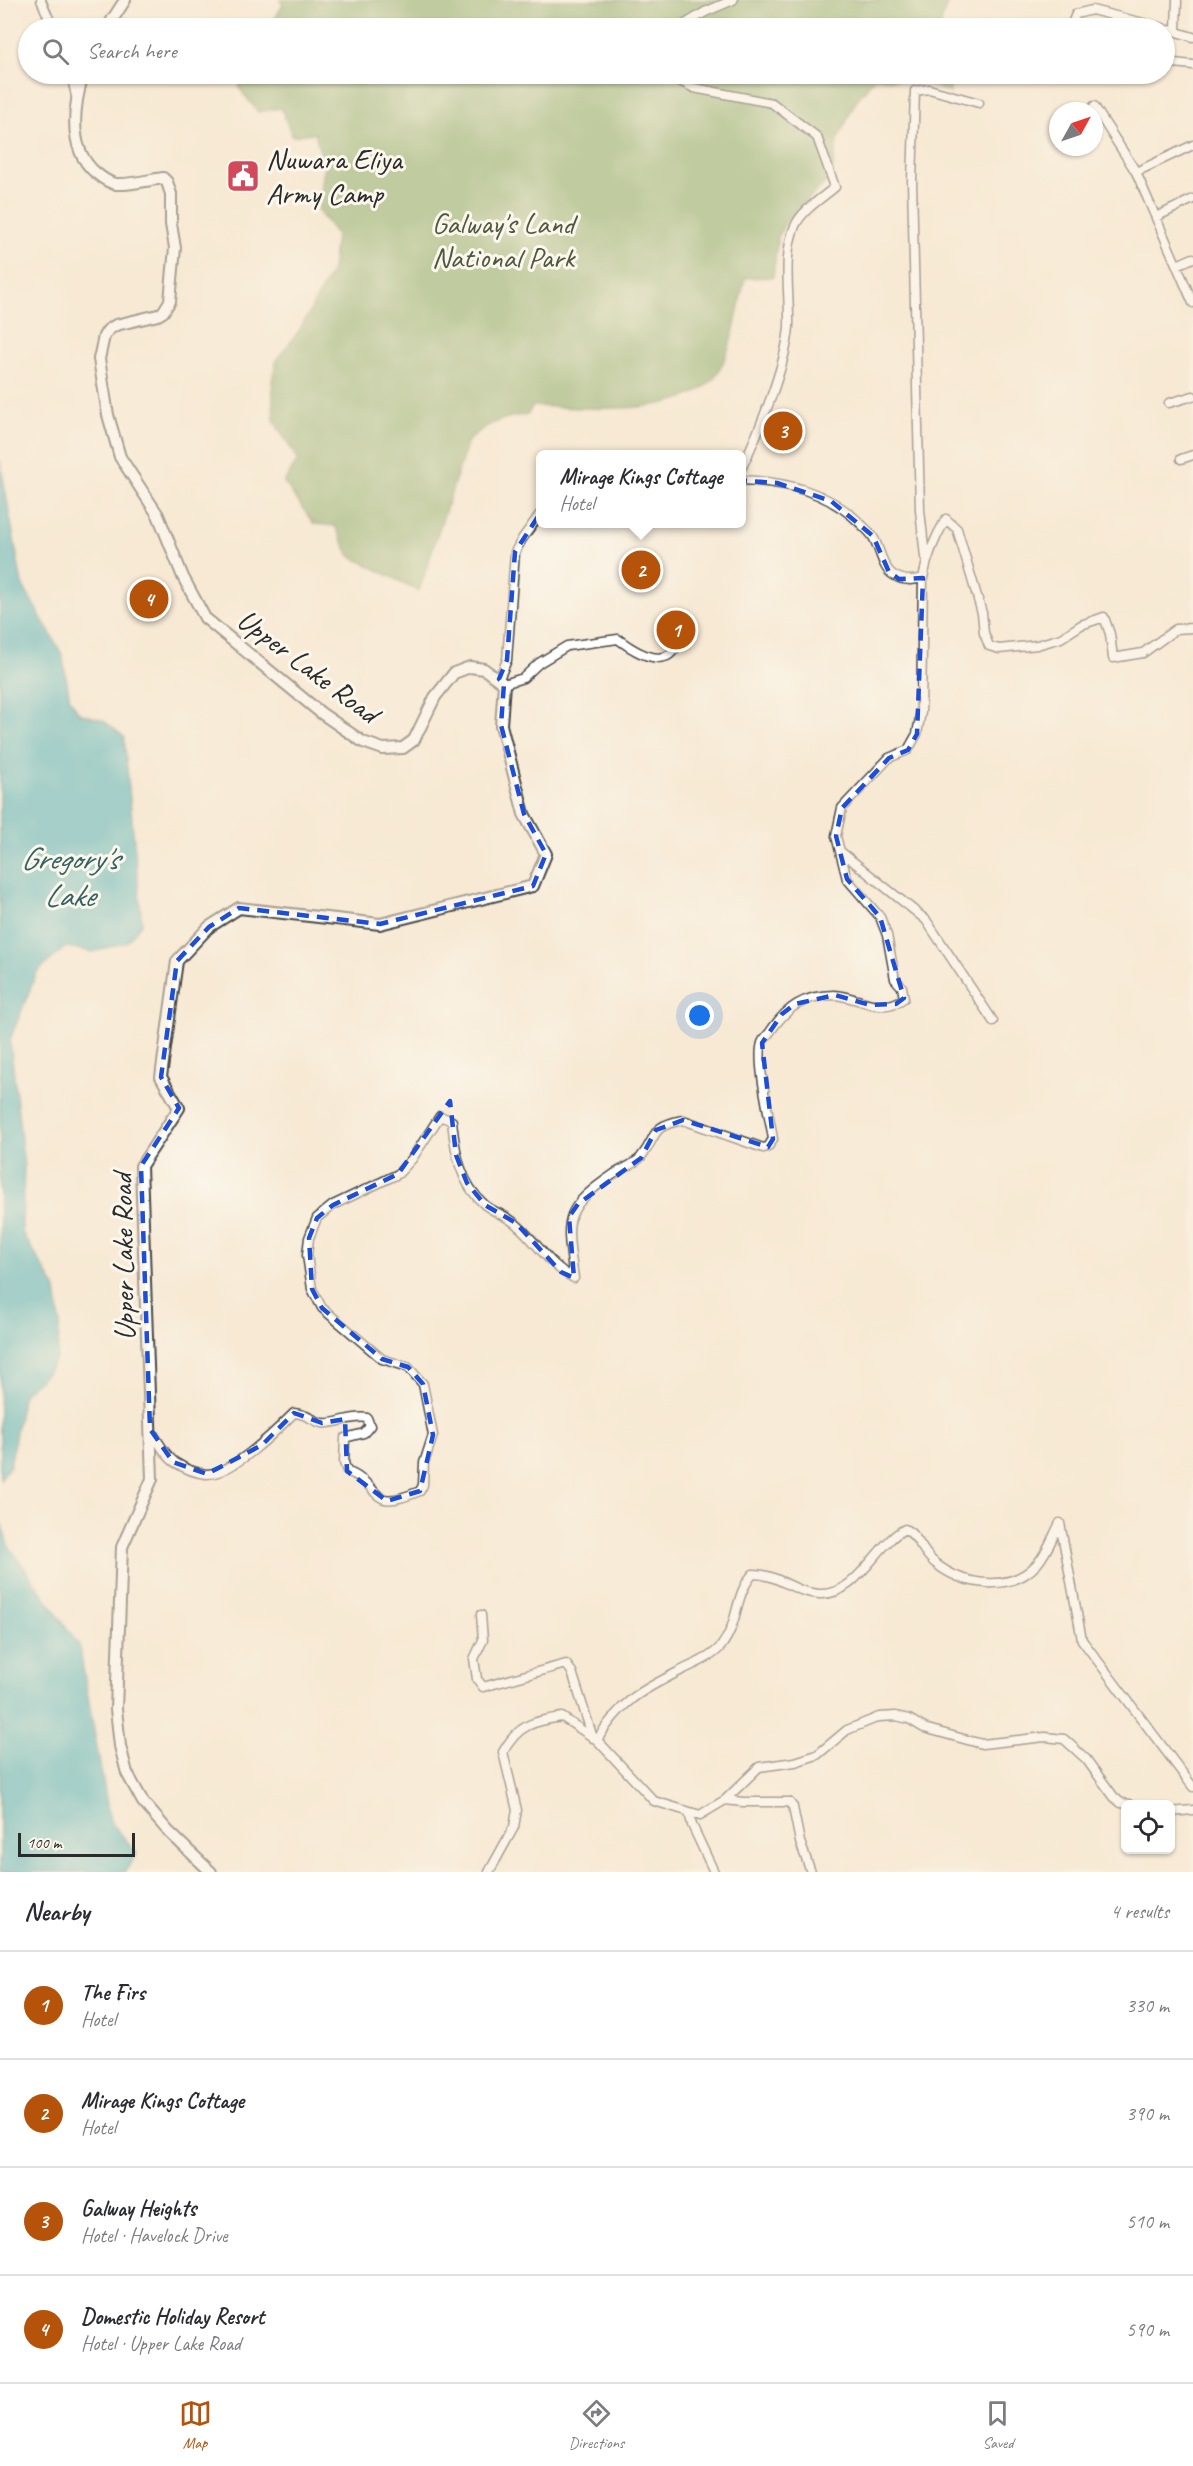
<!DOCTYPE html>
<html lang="en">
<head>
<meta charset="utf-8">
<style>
  :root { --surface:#fff; --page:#f2f2f3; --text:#2b2b33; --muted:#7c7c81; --line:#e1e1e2; --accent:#b45309 }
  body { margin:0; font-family:Caveat,sans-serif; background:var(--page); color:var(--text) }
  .controls { position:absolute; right:18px; bottom:18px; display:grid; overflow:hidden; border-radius:9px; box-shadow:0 2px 4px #0004 }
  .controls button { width:54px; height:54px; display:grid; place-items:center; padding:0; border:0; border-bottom:2px solid var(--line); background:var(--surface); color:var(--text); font:30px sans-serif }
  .compass { position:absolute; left:1049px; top:102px; width:54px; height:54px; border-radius:50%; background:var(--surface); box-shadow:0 2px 4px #0004; rotate:50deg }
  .scale { position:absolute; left:18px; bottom:15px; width:117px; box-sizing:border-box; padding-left:6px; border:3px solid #2b2b2b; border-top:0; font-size:16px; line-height:21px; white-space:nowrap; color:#2b2b2b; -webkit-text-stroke:4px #fbf7ec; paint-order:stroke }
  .you { position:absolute; left:700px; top:1016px; width:21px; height:21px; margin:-15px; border:4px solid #fff; border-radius:50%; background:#1a73e8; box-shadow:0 0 0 9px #1a73e833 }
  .badge { display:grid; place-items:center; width:39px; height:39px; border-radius:50%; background:var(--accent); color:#fff; font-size:20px; font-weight:700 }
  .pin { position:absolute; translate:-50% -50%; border:3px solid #fff; box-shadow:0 2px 6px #0006 }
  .popup { position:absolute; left:536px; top:450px; width:210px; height:78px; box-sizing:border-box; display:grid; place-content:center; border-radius:9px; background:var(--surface); filter:drop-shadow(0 2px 4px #0005); font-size:20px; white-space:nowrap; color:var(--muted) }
  .popup b { font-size:22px; color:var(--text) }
  .popup::after { content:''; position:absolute; left:50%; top:100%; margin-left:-12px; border:12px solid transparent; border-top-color:var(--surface) }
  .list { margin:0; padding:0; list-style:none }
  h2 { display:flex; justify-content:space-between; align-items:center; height:78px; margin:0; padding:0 24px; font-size:26px }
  h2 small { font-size:20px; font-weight:400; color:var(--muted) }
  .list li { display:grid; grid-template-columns:39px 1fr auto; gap:18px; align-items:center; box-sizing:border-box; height:108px; padding:0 24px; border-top:2px solid var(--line) }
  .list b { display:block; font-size:22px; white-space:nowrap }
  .list p { margin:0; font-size:20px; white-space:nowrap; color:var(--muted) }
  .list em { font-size:20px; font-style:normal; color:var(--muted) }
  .icon { flex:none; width:33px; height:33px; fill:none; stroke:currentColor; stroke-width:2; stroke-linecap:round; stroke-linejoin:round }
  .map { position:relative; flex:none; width:1193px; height:1872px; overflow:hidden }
  .search { position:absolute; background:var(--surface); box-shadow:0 2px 4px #0004; left:18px; right:18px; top:18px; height:66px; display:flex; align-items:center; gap:15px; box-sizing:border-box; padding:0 21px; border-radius:33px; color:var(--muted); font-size:22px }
  .sheet { height:510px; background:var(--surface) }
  nav { display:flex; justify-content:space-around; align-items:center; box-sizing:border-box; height:84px; border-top:2px solid var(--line); background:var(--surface); font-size:16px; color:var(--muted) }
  nav a { display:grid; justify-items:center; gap:3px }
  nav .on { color:var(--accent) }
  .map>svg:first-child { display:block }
  .forest { fill:#7ca65f; stroke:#546845; stroke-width:1.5 }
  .water { fill:#3fafba; stroke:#356d72; stroke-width:1.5 }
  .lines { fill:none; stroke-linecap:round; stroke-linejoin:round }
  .minor-casing { stroke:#4a4844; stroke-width:11 }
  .tertiary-casing { stroke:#4a4844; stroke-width:14 }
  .minor { stroke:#fff; stroke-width:8 }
  .tertiary { stroke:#fff; stroke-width:10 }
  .marked { fill:none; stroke:#1d4ed8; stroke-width:4.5; stroke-dasharray:12 8; stroke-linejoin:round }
  .labels { text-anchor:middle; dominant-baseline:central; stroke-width:6; stroke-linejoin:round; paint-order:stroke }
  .poi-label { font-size:30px; fill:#2b2b2b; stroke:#fbf7ec; text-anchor:start }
  .park-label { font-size:30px; fill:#4d583e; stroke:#fbf7ec }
  .street-label { font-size:30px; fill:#2b2b2b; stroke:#fbf7ec }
  .water-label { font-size:32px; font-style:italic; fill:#336064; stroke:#fbf7ec }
</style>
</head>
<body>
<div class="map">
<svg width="1193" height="1872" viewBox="0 0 1193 1872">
  <rect width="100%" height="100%" fill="#fbf7ec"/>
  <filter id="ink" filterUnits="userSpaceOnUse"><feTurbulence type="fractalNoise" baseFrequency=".0167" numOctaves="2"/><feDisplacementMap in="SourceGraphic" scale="12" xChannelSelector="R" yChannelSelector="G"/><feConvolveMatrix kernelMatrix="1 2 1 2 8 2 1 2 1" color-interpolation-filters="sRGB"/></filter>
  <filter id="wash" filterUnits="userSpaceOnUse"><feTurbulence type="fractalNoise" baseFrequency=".008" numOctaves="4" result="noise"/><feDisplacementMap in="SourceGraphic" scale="24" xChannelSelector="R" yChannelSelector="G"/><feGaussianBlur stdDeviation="1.35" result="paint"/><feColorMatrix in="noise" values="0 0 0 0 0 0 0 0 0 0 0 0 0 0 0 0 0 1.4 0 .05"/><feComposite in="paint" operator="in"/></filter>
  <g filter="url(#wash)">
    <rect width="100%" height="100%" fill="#f7e9d4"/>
    <path class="forest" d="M280,0H955L948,2L942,18L941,28H273L270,26L283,5Z
      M242,74H951L950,93L925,83L875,78L856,101L837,141L832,176L786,221L778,237L773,277L745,278C738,307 734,344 719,371C692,420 580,408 533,406L527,415C502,417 486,424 468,441L419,591L350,556L335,526L314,524L284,482L298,460L274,421L272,380L277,359L299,331L332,270L336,234L318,211L324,167L315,133L292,136L281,108L258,112L239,88Z"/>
    <path class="water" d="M0,460L22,584L62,654L70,699L79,713L103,720L124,737L142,923L127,942L93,952L66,947L37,972L10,1040L24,1166L22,1232L56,1289L60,1322L57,1358L47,1373L23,1394L10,1466L0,1479Z
      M0,1519L9,1546L79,1645L110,1821L137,1853L125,1872H0Z"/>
  </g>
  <g filter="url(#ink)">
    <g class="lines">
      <defs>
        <path id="minor" d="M41,0L53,28
          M679,28L705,12L733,0
          M1070,28L1076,14L1092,10L1163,28
          M1170,30L1193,37
          M1176,31L1177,0
          M1164,62L1193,65
          M71,74L76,96
          M665,74L694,88L772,103L817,137L835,187C822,198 802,210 795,226C782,256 790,295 789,327C786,365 759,432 742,467
          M1094,106L1136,172L1193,303
          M1136,172L1193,145
          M1156,217L1193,199
          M1177,265L1193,258
          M1169,403L1193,396
          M1181,459L1193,455
          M742,480C786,482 828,491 861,524C865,528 870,532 873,537C880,548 882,567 892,574C901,581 912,581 923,578C927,556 934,539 946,519L957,529L982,613L984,633L989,646L999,649L1037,645L1061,638L1081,625L1104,617L1110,634L1113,658L1143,653L1176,629L1193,628
          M925,557L920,510L912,181L915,91L929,89L979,103
          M499,679L507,660L515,552L522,539L540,514
          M504,684L523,678L539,663L567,646L618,639C630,648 654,664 669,655C672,653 676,647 679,644
          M840,851L926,920L993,1021
          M574,1278C566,1219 561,1210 614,1174C622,1169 635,1164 641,1157C659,1135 648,1127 683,1120L763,1148L768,1147L773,1139C770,1118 756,1062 762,1043C763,1039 768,1035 770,1032C786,1008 804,995 834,995C858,996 881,1016 904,998L902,987L895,979L887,935L880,917L847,879L836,836L842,808L889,758L908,750L917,734L921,712L923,578
          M150,1429C157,1439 165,1456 176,1463C184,1468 196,1473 206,1474C232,1475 277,1430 294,1413C308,1414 312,1421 322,1423C335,1425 352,1415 367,1418L370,1426L364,1433L345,1438L344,1463L347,1471C386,1488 367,1513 420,1491L423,1485L424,1463L433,1435L423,1384L408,1367L382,1359L322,1308L312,1289L307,1255L309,1238L317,1218L333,1205L398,1174L412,1159L440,1116L452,1121C455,1152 460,1184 485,1205C495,1213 508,1216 517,1225C537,1242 550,1267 574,1278
          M1060,1523L1082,1640L1193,1787
          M481,1615L483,1640L474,1659L477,1679L483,1687L566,1664L572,1672L593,1738
          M597,1740C621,1701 640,1691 680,1671C694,1664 713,1657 722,1645C739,1623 734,1595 753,1574C776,1573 795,1593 819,1594C858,1596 876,1543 905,1529C919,1536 922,1553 935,1563C963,1586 1011,1593 1037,1564C1047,1553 1053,1536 1060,1523
          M725,1800L743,1802H789L793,1807L800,1842L811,1872
          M689,1812L692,1825L714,1872
          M1170,1812L1193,1810
          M489,1872L514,1827L517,1810L503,1752C518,1725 533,1721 562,1717L597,1740L654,1801L700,1815L725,1800L759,1767L795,1762L817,1755L847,1730L879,1717L896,1716L909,1719L924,1728L982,1744L1045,1737L1064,1739L1086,1759L1114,1797L1121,1803L1130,1804"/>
        <path id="tertiary" d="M107,28L125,0
          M83,74C74,105 67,149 96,173C102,178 109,183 116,184C131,185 148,180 163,178L167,182L171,194V224L175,248L170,301L163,312L158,315L116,325L108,330L104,336L99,359L108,415L120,457L158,515L183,577L205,618L321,713L363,742L383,749L403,748L414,740L435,697L454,673L470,667L484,669L504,684L501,725L524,814L546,854L533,886L380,924L239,908L209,927L177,961L161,1077L179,1108L141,1166L152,1479L122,1547L116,1709L120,1746L127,1773L143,1802L168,1831L211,1872"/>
      </defs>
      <use href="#minor" class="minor-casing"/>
      <use href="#tertiary" class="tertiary-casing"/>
      <use href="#minor" class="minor"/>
      <use href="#tertiary" class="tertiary"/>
    </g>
  </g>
  <path d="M0 0H1193V1872H0ZM735,480L777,483L831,501L873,536L889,572L899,579L923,578L917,734L908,750L889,758L842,808L836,836L847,879L880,917L904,998L896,1004L870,1005L835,995L795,1004L782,1014L762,1043L773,1139L768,1147L683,1120L656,1130L641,1158L578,1204L569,1217L574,1278L561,1272L516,1223L485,1205L467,1183L456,1155L450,1101L398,1174L333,1205L317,1218L309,1238L312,1289L322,1308L382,1359L408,1367L423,1384L433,1435L420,1491L387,1501L347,1471L345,1419L322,1423L294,1413L262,1445L207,1474L173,1462L150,1429L141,1166L179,1108L161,1077L177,961L209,927L239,908L380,924L533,886L546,854L524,814L501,725L504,684L499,679L507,660L515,552L539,515L557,499L580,493L698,490Z" fill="#f7e9d4" fill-opacity=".55" fill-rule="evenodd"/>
  <path class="marked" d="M735,480L777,483L831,501L873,536L889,572L899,579L923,578L917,734L908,750L889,758L842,808L836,836L847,879L880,917L904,998L896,1004L870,1005L835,995L795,1004L782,1014L762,1043L773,1139L768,1147L683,1120L656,1130L641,1158L578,1204L569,1217L574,1278L561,1272L516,1223L485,1205L467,1183L456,1155L450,1101L398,1174L333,1205L317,1218L309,1238L312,1289L322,1308L382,1359L408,1367L423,1384L433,1435L420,1491L387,1501L347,1471L345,1419L322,1423L294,1413L262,1445L207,1474L173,1462L150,1429L141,1166L179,1108L161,1077L177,961L209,927L239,908L380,924L533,886L546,854L524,814L501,725L504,684L499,679L507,660L515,552L539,515L557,499L580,493L698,490Z"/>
  <defs>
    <symbol id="civic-square" viewBox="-11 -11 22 22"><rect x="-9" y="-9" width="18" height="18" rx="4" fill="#d1495b" stroke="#fbf7ec"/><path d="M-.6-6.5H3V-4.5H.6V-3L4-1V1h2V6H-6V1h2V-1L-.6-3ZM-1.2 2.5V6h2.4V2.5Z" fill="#fff"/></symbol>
  </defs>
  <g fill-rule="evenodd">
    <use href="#civic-square" x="224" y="157" width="38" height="38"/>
  </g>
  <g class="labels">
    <g class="poi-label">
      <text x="266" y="159">Nuwara Eliya<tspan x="266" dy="34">Army Camp</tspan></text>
    </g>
    <g class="park-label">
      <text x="503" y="223">Galway's Land<tspan x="503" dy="34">National Park</tspan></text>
    </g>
    <g class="street-label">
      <text transform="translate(308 666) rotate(37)">Upper Lake Road</text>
      <text transform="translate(123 1257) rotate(-91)">Upper Lake Road</text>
    </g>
    <g class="water-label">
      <text x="69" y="858">Gregory's<tspan x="69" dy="37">Lake</tspan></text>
    </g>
  </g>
</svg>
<div class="controls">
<button><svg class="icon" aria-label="locate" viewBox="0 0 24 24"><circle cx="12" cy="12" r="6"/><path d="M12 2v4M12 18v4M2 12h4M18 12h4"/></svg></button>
</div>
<svg class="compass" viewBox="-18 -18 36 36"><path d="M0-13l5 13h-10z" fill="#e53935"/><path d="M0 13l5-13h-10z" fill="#7c7c81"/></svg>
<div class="scale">100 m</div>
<div class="you"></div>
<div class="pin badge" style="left:676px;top:630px">1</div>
<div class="pin badge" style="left:641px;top:570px">2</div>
<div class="popup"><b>Mirage Kings Cottage</b>Hotel</div>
<div class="pin badge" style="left:783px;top:431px">3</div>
<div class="pin badge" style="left:149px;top:599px">4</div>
<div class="search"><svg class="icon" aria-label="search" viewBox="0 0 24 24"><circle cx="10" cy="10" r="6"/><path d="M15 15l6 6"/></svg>Search here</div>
</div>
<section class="sheet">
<h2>Nearby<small>4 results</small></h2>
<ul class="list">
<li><span class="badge">1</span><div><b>The Firs</b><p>Hotel</p></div><em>330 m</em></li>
<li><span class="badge">2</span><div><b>Mirage Kings Cottage</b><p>Hotel</p></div><em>390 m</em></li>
<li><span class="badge">3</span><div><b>Galway Heights</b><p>Hotel · Havelock Drive</p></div><em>510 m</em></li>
<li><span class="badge">4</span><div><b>Domestic Holiday Resort</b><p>Hotel · Upper Lake Road</p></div><em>590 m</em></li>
</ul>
</section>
<nav>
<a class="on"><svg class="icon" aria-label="map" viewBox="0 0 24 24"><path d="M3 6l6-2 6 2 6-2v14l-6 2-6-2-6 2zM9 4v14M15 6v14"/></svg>Map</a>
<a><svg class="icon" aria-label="directions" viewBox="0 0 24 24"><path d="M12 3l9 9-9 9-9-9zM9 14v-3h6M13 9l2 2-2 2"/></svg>Directions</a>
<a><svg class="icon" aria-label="saved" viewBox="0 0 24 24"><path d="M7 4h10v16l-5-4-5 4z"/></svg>Saved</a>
</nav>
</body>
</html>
